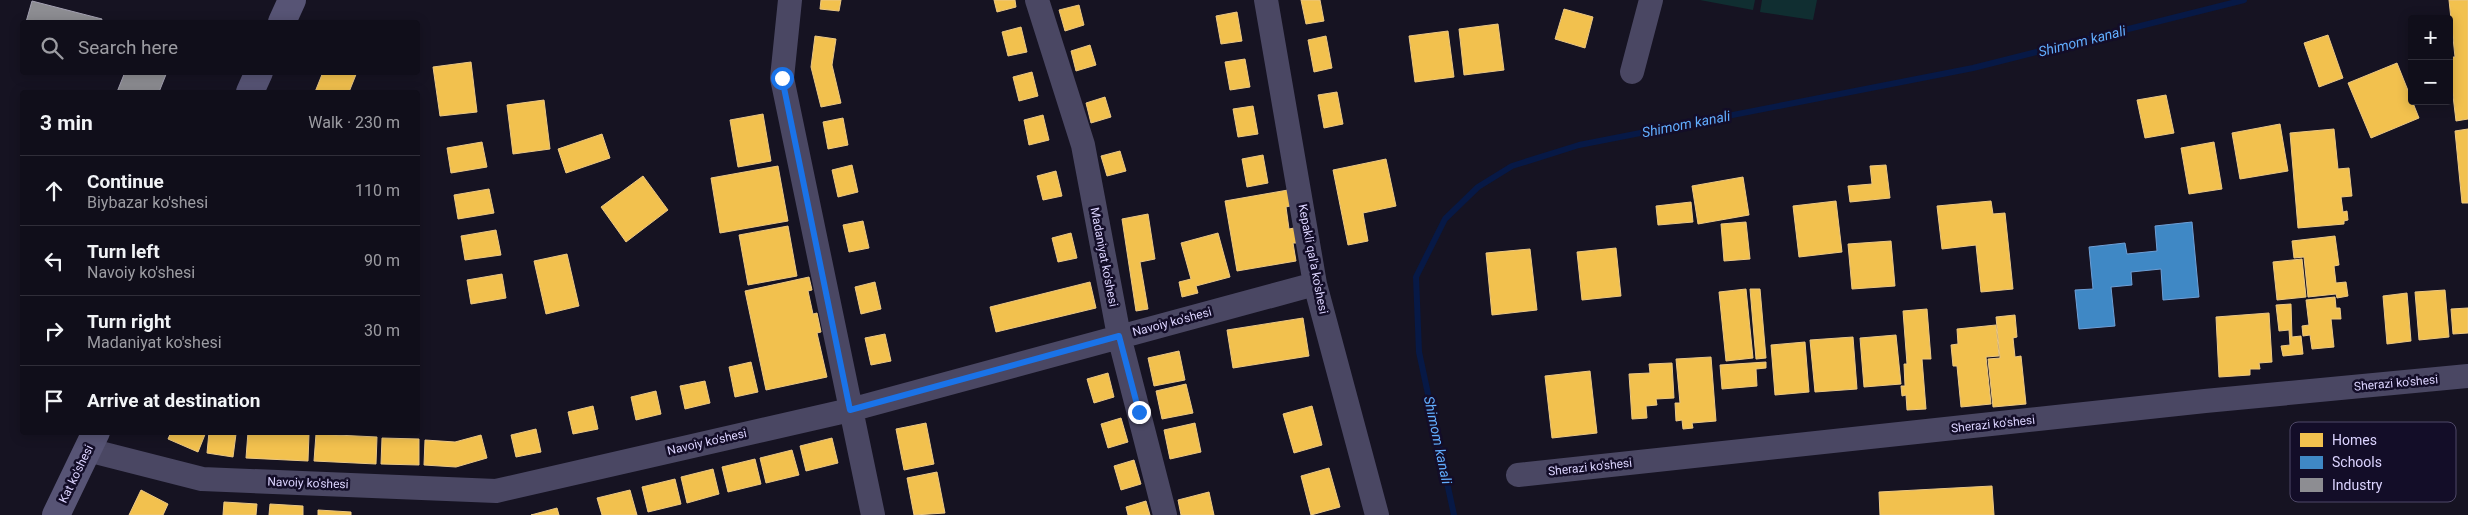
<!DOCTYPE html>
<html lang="en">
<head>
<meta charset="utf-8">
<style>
  :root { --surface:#100e1a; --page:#1e1c27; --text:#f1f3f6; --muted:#9c9ca2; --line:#302e39 }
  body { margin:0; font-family:Roboto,sans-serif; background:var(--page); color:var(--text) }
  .controls { position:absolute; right:15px; top:15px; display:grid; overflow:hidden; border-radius:5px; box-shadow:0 2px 12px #0003 }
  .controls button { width:45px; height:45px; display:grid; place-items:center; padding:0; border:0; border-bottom:1px solid var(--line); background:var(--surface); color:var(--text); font:25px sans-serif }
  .stop { position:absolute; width:15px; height:15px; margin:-11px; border:4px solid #1a73e8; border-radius:50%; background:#fff }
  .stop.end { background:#1a73e8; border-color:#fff; box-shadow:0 1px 5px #0008 }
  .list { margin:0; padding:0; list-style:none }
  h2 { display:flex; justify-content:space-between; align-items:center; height:65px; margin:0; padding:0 20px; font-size:21px }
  h2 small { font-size:16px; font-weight:400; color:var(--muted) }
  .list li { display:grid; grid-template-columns:32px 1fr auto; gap:15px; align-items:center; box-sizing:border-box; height:70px; padding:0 20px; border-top:1px solid var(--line) }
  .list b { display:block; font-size:19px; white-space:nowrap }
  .list p { margin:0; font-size:16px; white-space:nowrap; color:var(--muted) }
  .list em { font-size:16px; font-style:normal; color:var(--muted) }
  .icon { flex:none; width:28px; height:28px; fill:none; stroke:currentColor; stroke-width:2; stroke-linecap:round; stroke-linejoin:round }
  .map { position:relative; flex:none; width:2468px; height:515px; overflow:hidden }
  .search { position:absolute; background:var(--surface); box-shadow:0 2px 12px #0003; left:20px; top:20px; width:400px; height:55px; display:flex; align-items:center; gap:12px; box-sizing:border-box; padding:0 18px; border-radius:5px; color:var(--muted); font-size:19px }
  .panel { position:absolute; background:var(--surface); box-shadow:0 2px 12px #0003; left:20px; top:90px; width:400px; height:345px; border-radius:5px }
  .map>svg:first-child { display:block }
  .green { fill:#102e31 }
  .homes { fill:#f2c14e; stroke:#ebc783 }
  .schools { fill:#3f88c5; stroke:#6e9fd6 }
  .industry { fill:#8d8d92; stroke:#a5a2b3 }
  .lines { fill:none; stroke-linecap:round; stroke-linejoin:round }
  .stream { stroke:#071946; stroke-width:6 }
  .street { stroke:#4a4763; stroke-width:24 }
  .secondary { stroke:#575475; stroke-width:28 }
  .route { stroke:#1a73e8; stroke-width:6 }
  .labels { text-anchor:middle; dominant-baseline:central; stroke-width:5; stroke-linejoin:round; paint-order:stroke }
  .street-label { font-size:12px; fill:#dcd4ff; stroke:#130d28 }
  .water-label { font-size:14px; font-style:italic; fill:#62aeff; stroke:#130d28 }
  .key { fill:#130d28; stroke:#4f4968; stroke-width:1 }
  .key-label { font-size:14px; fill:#dcd4ff }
</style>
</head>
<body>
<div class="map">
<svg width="2468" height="515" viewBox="0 0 2468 515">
  <rect width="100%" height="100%" fill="#161322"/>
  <path class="green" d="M1700,0H1755L1753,10Z
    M1762,0H1817L1813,20L1760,12Z"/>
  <path class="homes" d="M821,0H841L839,11L820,9Z
    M994,0H1015L1016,7L997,12Z
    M1301,0H1320L1324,21L1306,24Z
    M2449,0H2468V119L2456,121L2449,62V57H2455Z
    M1079,5L1084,25L1065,31L1059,10Z
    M1564,9L1593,17L1585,48L1555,39Z
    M1237,12L1242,41L1221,44L1216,16Z
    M1498,24L1504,70L1464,75L1459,29Z
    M1021,27L1027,52L1008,56L1002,32Z
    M1448,31L1454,77L1415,82L1409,36Z
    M2328,35L2343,78L2319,87L2304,43Z
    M815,36L836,39L832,65L841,103L821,107L811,67Z
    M1326,36L1332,68L1314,72L1308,40Z
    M1090,45L1096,65L1076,71L1071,51Z
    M1245,59L1250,87L1230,90L1225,62Z
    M471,62L477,112L440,116L433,67Z
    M2397,63L2419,118L2371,138L2348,83Z
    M323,72H357L349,92H315Z
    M1032,72L1038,96L1019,101L1013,77Z
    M1337,92L1343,124L1324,128L1318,95Z
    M2166,95L2174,133L2145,138L2137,100Z
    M1105,97L1111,117L1091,123L1086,103Z
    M544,100L550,149L513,154L507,105Z
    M1253,106L1258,134L1238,137L1233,109Z
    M763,114L771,161L738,167L730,120Z
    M1043,115L1049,140L1029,145L1024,120Z
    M843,118L848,145L828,149L823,122Z
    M2280,124L2288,171L2240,179L2232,133Z
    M2334,129L2338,169L2349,168L2352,196L2341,197L2343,212L2347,211L2348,220L2344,221V224L2298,228L2290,133Z
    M2468,129V203H2462L2455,131Z
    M602,134L610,158L566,173L558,149Z
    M482,142L487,167L451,173L447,148Z
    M2214,142L2222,189L2189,194L2181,148Z
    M1120,151L1126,171L1107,176L1101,156Z
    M1263,155L1268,183L1247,187L1242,159Z
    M1386,159L1396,206L1363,213L1368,241L1348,245L1333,170Z
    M852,165L858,192L838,197L832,170Z
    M1886,165L1890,198L1850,202L1848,186L1872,184L1870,166Z
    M778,166L788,221L720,233L711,178Z
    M1056,171L1062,196L1043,200L1037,176Z
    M643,176L668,210L626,242L601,207Z
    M1743,177L1749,215L1698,224L1692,186Z
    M489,189L494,213L458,219L454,195Z
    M1288,190L1290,206L1286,207L1289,229L1294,228L1297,243H1293L1296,261L1237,271L1225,201Z
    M1836,201L1842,252L1799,257L1793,206Z
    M1991,201L1993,214L2005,213L2013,289L1981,292L1976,245L1942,249L1937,206Z
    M1691,202L1693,222L1658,225L1656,206Z
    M1148,214L1155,259L1140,262L1148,309L1136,311L1122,219Z
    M863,221L869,248L849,252L843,225Z
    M1746,222L1750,259L1724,261L1721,224Z
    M788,226L797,276L748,285L739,235Z
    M496,230L501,255L465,260L461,236Z
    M1071,233L1077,258L1058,262L1052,238Z
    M1218,233L1230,277L1196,286L1198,293L1182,297L1179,282L1191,279L1181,243Z
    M2335,236L2339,265L2334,266L2336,283L2346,282L2348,296L2337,298L2336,294L2308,297L2304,257L2294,258L2292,241Z
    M1891,241L1895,286L1852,289L1848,244Z
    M1616,248L1621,296L1582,300L1577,252Z
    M1530,249L1537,310L1492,315L1486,253Z
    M567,254L579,306L546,314L534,261Z
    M2302,259L2306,297L2277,300L2273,262Z
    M502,274L506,298L471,304L467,280Z
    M809,277L812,290L808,291L813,314L817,313L821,332L817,333L827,377L766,390L745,291Z
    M875,282L881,309L861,314L855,287Z
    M1090,282L1096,308L996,332L990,307Z
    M1746,289L1753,358L1726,361L1719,292Z
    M1750,289H1760L1766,358L1756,359Z
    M2445,290L2449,337L2419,340L2415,292Z
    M2407,293L2411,341L2387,344L2383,296Z
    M2335,297L2336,308H2340L2341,319H2331L2334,347L2312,349L2310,335L2303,336L2302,326L2309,325L2306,300Z
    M2291,304L2292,337L2301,336L2303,354L2283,356L2281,346L2290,345L2289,330L2279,331L2276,305Z
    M2468,308V333L2453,334L2451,309Z
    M1927,309L1931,359H1922L1926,409L1907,410L1906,395L1902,396L1901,386H1905L1904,364H1907L1903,311Z
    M2269,313L2272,362L2259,363L2260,369H2250V375L2219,377L2216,317Z
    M2015,315L2017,337L2013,338L2015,357L2021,356L2026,404L1993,407L1988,359L2000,358L1996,317Z
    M1303,318L1309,356L1233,368L1227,330Z
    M1996,325L1999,356L1986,357L1991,404L1961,407L1957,366H1953L1951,345L1958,344L1957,329Z
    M885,334L891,361L871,365L865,338Z
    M1896,335L1901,384L1864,387L1860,338Z
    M1853,337L1857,389L1815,392L1810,340Z
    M1805,342L1809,392L1775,395L1771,345Z
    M1179,351L1185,380L1154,386L1148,358Z
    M1711,357L1716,421L1692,423L1693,428L1683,429L1682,420L1676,421L1675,403H1680L1676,359Z
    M751,362L758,392L735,397L729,367Z
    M1766,362V368L1756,369L1757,386L1722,389L1720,365Z
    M1672,363L1674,398L1656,399L1657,405L1646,406L1647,418L1632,419L1629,374L1650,373L1649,364Z
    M1590,371L1597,433L1552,438L1545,376Z
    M1108,373L1114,397L1094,403L1087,379Z
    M705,381L710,403L685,409L680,386Z
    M1186,384L1193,413L1162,419L1156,391Z
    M656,391L661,414L636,420L631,397Z
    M593,406L598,429L573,434L568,412Z
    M1312,406L1322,445L1294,453L1283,414Z
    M1121,418L1128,442L1108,448L1101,424Z
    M926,423L934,464L904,470L896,429Z
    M1195,423L1201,452L1170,459L1164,430Z
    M536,429L541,452L516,457L511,435Z
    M171,432H206L198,452L168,439Z
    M209,432L236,434L233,457L207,453Z
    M248,432L309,434L308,461L246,458Z
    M316,434L377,437L376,464L314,461Z
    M481,435L487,458L456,467L424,465L425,440L455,442Z
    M382,438L419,439V465L381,464Z
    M832,438L838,463L806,471L800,446Z
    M792,450L799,475L766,483L760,458Z
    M755,459L761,484L728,492L722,467Z
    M1134,460L1141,484L1121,490L1114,466Z
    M1329,468L1340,507L1311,515L1301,476Z
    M713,469L719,494L687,503L681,477Z
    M937,472L945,513L914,515L907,478Z
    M675,479L681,504L648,512L642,487Z
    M1992,486L1994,515H1880L1879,492Z
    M141,490L168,504L163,515H129Z
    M630,490L637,515H602L597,498Z
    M1209,492L1214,515H1181L1178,500Z
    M1146,501L1150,515H1128L1126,507Z
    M224,502L257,504L256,515H223Z
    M270,504L303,506V515H269Z
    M557,508L559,515H531Z
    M318,510L351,512V515H318Z"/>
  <path class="schools" d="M2192,222L2199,297L2163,300L2161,269L2131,272L2132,285L2111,287L2115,326L2079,329L2075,290L2093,289L2089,247L2125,243L2127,254L2157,251L2155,226Z"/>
  <path class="industry" d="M32,1L102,19L101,22H26Z
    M125,72H167L159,92H117Z"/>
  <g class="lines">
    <path class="stream" d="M1454,515L1419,352L1416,277L1445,219L1478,187L1512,166L1579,145L1973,68L2244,0"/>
    <path class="street" d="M790,0L782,78L873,515
      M1037,0L1083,145L1119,336L1165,515
      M1266,0L1315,284L1377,515
      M1632,72L1651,0
      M88,450L202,479L496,491L850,410L1315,284
      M1518,475L2205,401L2468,376"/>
    <path class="secondary" d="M282,22L292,0
      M250,92L259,72
      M56,515L96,432"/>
  </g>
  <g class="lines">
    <path class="route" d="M782,78L850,410L1119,336L1139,412"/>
  </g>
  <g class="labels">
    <g class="street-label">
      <text transform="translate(1104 257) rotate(79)">Madaniyat ko'shesi</text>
      <text transform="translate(1313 259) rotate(79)">Kepakli qal'a ko'shesi</text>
      <text transform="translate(1172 322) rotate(-15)">Navoiy ko'shesi</text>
      <text transform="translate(2396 383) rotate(-5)">Sherazi ko'shesi</text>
      <text transform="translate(1993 424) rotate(-6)">Sherazi ko'shesi</text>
      <text transform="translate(707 442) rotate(-13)">Navoiy ko'shesi</text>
      <text transform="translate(1590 467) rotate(-6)">Sherazi ko'shesi</text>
      <text transform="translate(76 474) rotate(-64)">Kat ko'shesi</text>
      <text transform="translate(308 483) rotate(2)">Navoiy ko'shesi</text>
    </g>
    <g class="water-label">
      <text transform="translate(2082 41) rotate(-14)">Shimom kanali</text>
      <text transform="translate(1686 124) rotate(-11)">Shimom kanali</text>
      <text transform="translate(1438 440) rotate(78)">Shimom kanali</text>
    </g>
  </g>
  <rect x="2290" y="422" width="166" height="80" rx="8" class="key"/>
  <rect x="2300" y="433" width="23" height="14" fill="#f2c14e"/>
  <rect x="2300" y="456" width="23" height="13" fill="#3f88c5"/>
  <rect x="2300" y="478" width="23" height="14" fill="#8d8d92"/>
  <g class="key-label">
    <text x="2332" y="445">Homes</text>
    <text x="2332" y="467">Schools</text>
    <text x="2332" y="490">Industry</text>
  </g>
</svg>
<div class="controls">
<button>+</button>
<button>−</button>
</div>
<div class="stop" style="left:782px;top:78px"></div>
<div class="stop end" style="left:1139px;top:412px"></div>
<div class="search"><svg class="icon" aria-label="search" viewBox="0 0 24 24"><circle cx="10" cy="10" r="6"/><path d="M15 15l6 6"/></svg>Search here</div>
<section class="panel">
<h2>3 min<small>Walk · 230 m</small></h2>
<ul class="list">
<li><svg class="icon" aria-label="ahead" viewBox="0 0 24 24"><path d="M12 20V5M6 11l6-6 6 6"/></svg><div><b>Continue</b><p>Biybazar ko'shesi</p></div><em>110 m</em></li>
<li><svg class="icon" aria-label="left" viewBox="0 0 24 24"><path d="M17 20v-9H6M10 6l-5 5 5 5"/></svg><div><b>Turn left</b><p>Navoiy ko'shesi</p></div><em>90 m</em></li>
<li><svg class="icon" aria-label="right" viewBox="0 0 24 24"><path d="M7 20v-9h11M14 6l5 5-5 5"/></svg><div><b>Turn right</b><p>Madaniyat ko'shesi</p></div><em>30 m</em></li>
<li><svg class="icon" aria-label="arrive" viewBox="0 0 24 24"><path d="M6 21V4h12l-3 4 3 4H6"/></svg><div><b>Arrive at destination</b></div></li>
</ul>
</section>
</div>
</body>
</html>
